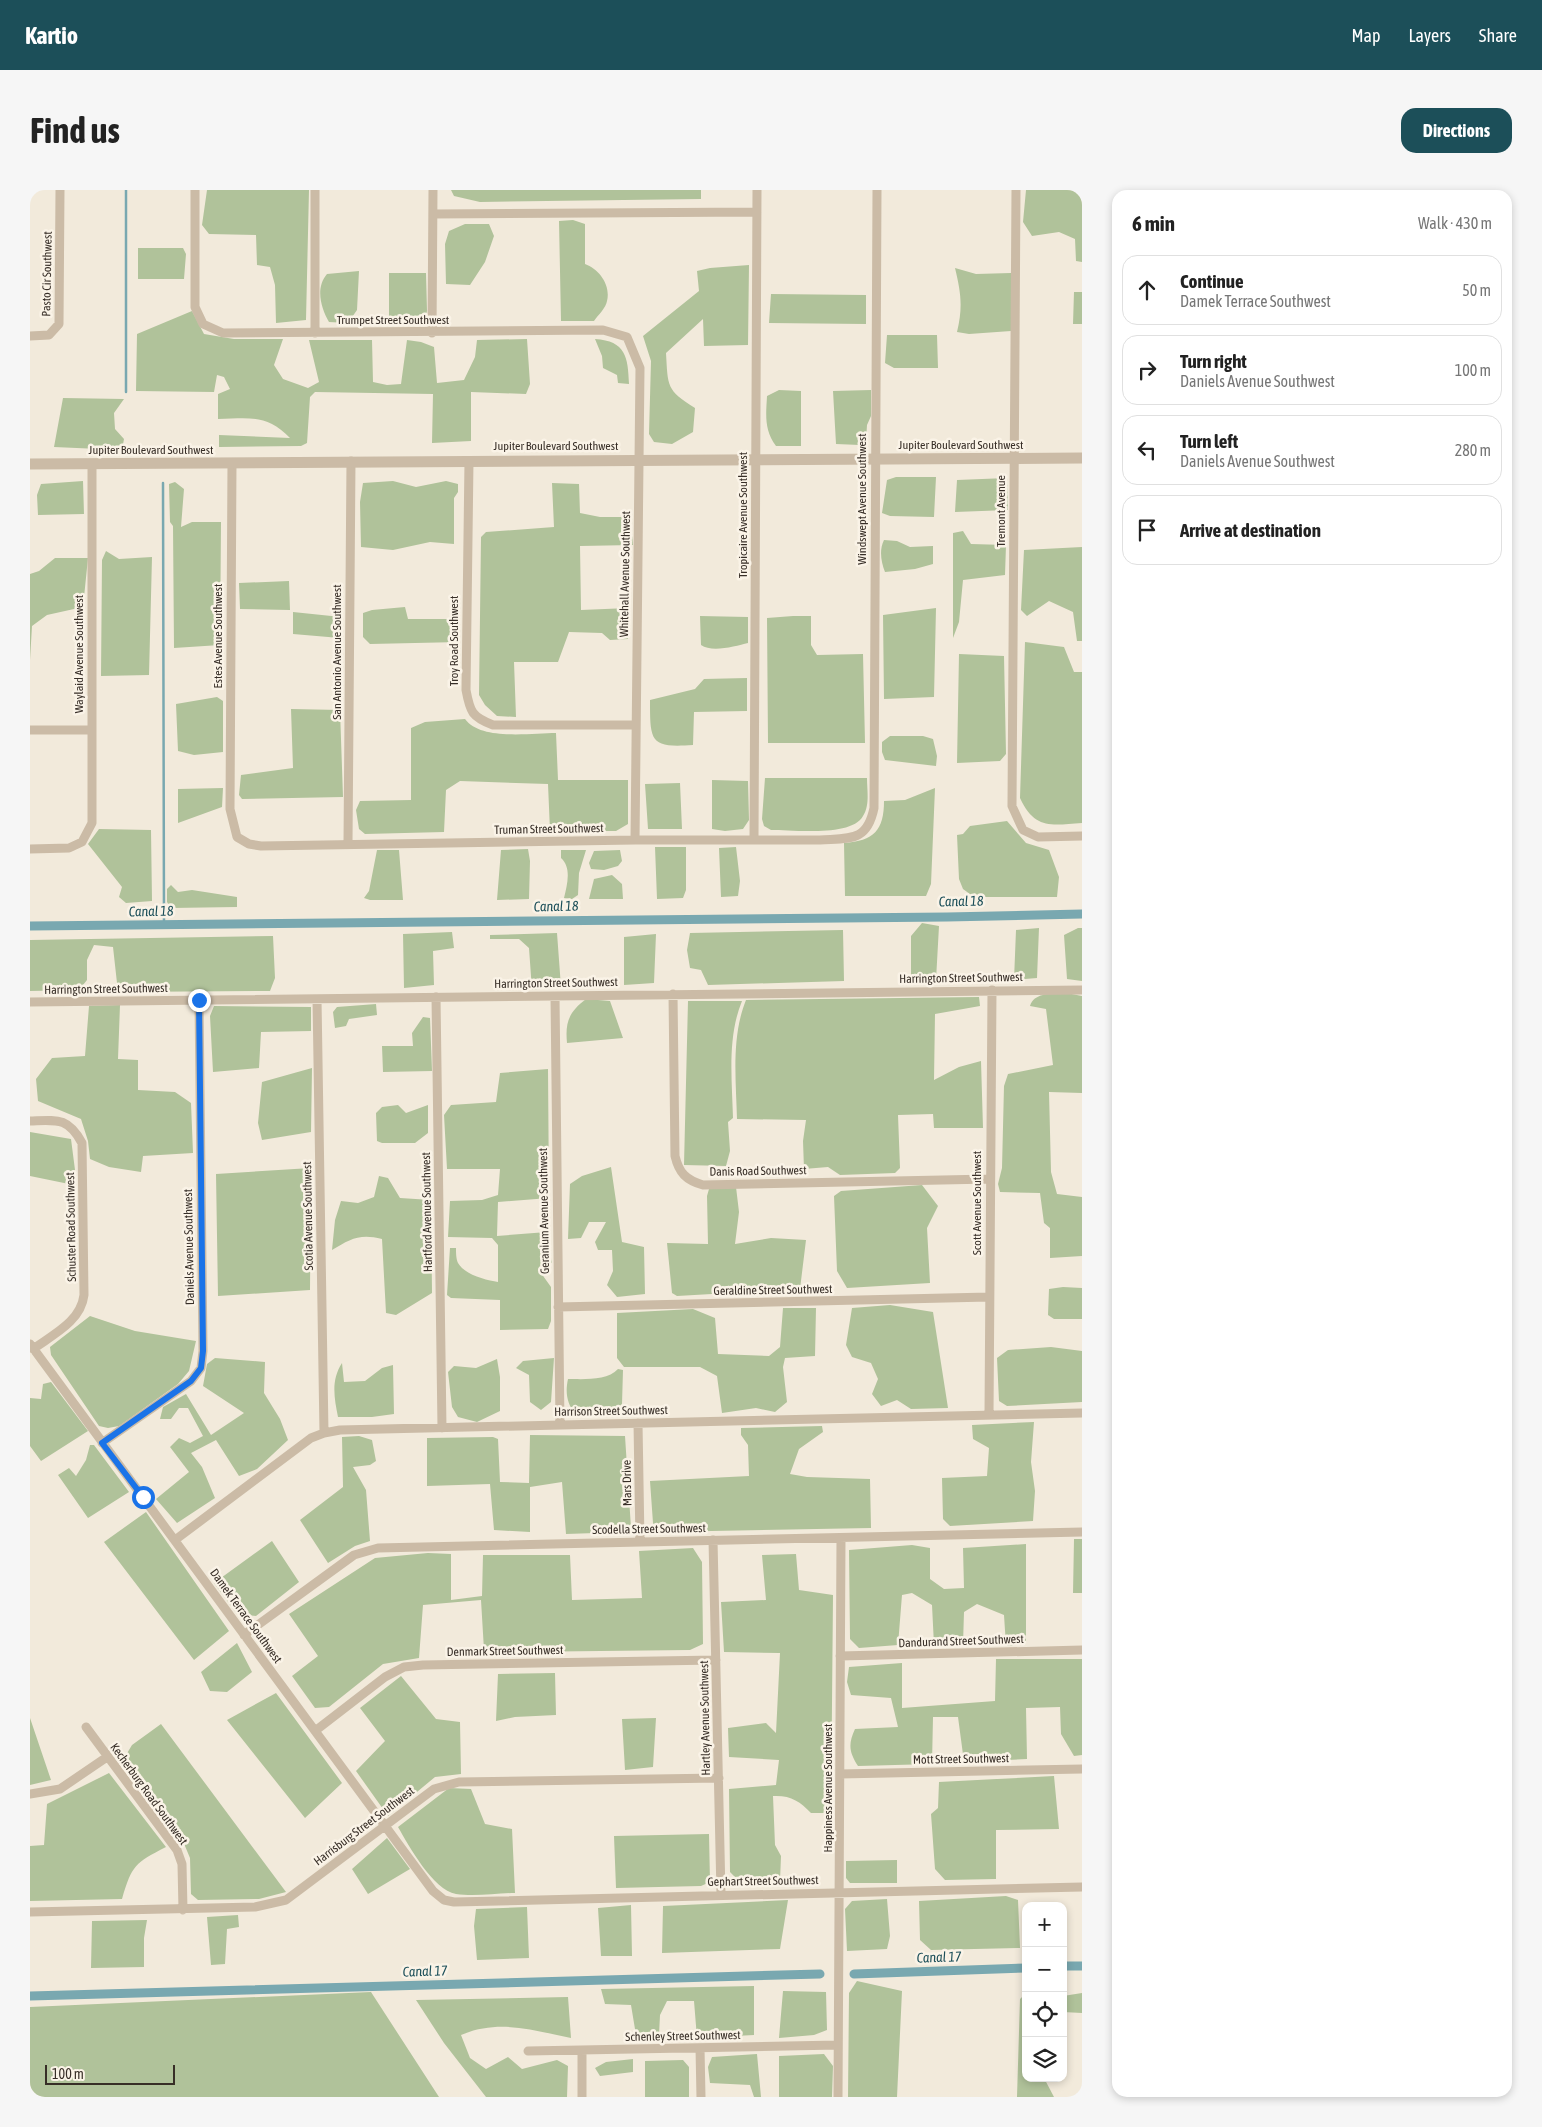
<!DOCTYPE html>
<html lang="en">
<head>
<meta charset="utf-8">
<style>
  :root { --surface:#fff; --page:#f6f6f6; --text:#222; --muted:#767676; --line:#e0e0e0; --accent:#1c4f59 }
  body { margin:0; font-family:"Asap Condensed",sans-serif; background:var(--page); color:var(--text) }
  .controls { position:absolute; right:15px; bottom:15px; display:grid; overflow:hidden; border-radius:10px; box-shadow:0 2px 8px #0003 }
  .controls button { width:45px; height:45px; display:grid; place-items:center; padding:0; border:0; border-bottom:1px solid var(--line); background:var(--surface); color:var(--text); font:25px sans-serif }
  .scale { position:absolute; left:15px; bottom:12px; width:130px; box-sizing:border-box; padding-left:5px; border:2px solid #372e27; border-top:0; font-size:14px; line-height:18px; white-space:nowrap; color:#372e27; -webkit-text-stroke:4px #faf3e7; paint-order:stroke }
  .stop { position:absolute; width:15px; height:15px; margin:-11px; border:4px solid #1a73e8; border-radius:50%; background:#fff }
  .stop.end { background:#1a73e8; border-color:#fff; box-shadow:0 1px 5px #0008 }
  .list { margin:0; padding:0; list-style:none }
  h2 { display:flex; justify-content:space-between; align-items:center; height:65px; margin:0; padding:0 20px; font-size:21px }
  h2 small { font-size:16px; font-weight:400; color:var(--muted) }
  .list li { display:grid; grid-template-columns:32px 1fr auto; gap:15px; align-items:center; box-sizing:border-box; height:70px; margin:0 10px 10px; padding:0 10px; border:1px solid var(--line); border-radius:15px }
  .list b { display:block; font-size:19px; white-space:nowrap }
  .list p { margin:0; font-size:16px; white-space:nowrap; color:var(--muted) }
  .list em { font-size:16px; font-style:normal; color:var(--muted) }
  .icon { flex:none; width:28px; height:28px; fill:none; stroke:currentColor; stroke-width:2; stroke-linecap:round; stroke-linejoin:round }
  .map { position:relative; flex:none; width:1052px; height:1907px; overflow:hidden; border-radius:15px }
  header { display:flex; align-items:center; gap:30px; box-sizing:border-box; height:70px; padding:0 25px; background:var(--accent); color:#fff }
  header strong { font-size:24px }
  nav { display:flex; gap:28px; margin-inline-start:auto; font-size:18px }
  .intro { display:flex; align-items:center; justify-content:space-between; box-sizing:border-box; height:120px; padding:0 30px }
  h1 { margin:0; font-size:35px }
  .button { padding:12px 22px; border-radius:15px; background:var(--accent); color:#fff; font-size:18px; font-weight:700 }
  main { display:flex; gap:30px; padding:0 30px }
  aside { flex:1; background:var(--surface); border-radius:15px; box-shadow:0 2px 8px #0003 }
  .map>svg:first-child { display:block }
  .green { fill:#b0c29a }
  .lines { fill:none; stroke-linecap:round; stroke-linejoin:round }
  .stream { stroke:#79a8b0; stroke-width:2.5 }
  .canal { stroke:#79a8b0; stroke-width:9 }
  .minor { stroke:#cbbba6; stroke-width:9 }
  .tertiary { stroke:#cbbba6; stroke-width:11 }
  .route { stroke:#1a73e8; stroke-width:6 }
  .labels { text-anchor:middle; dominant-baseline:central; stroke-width:5; stroke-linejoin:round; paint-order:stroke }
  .street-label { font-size:12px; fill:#372e27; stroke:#faf3e7 }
  .water-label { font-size:14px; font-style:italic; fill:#1c4f59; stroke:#faf3e7 }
</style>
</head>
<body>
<header>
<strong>Kartio</strong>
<nav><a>Map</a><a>Layers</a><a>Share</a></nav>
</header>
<div class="intro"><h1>Find us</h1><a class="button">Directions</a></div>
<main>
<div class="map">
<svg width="1052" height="1907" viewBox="0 0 1052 1907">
  <rect width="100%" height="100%" fill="#f2eadb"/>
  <path class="green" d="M177,0H279L276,130L246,133L245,95L240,77L227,75L226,45L179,44L172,35Z
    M421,0H671V9L450,12L424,6Z
    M996,0H1052V72L1046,71L1045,49L1029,42L1002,46L993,32Z
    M543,30L555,34V74C569,79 581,95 577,111C576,118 568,125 564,131H531L529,31Z
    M435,34H459L464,46L455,72L440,95L416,94L415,54L419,41Z
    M108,58H153L156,64L154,89H108Z
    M719,75L718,155L674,156L673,129L636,163C638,196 636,200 665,218L663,242L642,254L624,252L619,244L621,171L613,146L669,101L667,81L680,78Z
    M925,78L946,84L981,83V141L939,144L927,142C933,117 931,103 925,78Z
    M329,81L327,120L318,133L299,132C291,118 285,98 297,84Z
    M359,83H396L397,121L394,133L359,134Z
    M1044,102H1052V134H1043Z
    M741,104L836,105V134L739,133Z
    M162,121L174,144L204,149H253L244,175L253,189L278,198L289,192L279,150H342L343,192L357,195L371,194L377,150L391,152L404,157L407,193L434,190L445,167L447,150L497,149L500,194L496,204L441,202V251L402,253L403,204L285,202L280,207L277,253L271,256L189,257V245L260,248C237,224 219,228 188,229V204L200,199L194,187L187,185L184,202L106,201L107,144Z
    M857,145H907L908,178H864L855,173Z
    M565,149C596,151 598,167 599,194L588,193L587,185L573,178L572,166Z
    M749,200L771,201V256H746C734,240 736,225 737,206Z
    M841,200V226L837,235L836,251L830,255L806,254L803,201Z
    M33,208L94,209L84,223L85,239L94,249L92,260L24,257Z
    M866,287H906L904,327L860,326L852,323L857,290Z
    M977,288L978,320L925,322L927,290Z
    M53,291L54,324L8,325L7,305L11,294Z
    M363,291L386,297L416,291L428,294V302L424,308V354L400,352L363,360L331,357L330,312L333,293Z
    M145,292L154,299L151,337L162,332H191L190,455L144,458L143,336L140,332L139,294Z
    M522,293L549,294L550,323L570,327H600L603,355L550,356L551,420L599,418L598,449L580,450L572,443L539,442L528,472H484L486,527L467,526L455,515L449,505L451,347L456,342L524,337Z
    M933,341L941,354L976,355L975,385L933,390L929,432L923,448V343Z
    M854,350L867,351L880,357L903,356V374L885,379L855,382C851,372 849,360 854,350Z
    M1052,357V451H1047L1043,422L1019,411L997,426L991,420L994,360Z
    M76,361L89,369L122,367L119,485L71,486L72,370Z
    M25,368H58L53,417L17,425L2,436L0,470V384L9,381Z
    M259,391L260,420L210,419L209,393Z
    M375,417L378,429H430V452L340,454L333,447V423L342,420Z
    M906,418L904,507L854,509L853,425Z
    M263,422L311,427L310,448L263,444Z
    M670,426L718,427V453C706,456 682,463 671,455Z
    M763,426H781V455L787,465L833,464L835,553H738L737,428Z
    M995,452L1034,457L1044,482H1052V633C1021,635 1005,640 990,608Z
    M929,464L974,466L976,564L970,571L927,573Z
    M717,488V521L664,522L663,555C620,558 620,552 620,510L665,499L674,489Z
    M187,507L193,511V562L164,565L148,561L146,514Z
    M261,519L310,520L313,607L212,609L209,605L211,585L263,578Z
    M435,529C451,551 501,543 526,543L528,590H598V634L586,641H520L518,594L430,591L416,600L414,642L335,644L329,639L326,620L330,611L381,610V538L395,532Z
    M860,546H893L903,549L907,566L906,576L855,570L852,562V552Z
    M735,588H837C837,601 840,615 833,626C822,647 763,640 741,640L734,636L732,629Z
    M682,590L718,591L719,630L713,639L695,641L682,639Z
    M650,593L652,639H618L615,594Z
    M193,598L192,617L148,633V599Z
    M905,598L901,694L896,706H815L814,653C844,651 854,640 854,611L875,610Z
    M977,631L996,653L1019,660L1029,687L1027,707H944L933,699L929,689L927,645L933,644L940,636Z
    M69,639L121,640L122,711L96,713L89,707L92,697L58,654Z
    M625,657H656V700L653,708L627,709Z
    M706,657L710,691L708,706L691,707L689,658Z
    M498,659L500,671L499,709L467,710L471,660Z
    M347,660H369L373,710H340L334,708L339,701Z
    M531,660H556L549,683L548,705L542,709L534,708C537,695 542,678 531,668Z
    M590,660L592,671L588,676L574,680L561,679L559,673L564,661Z
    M582,685L592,694L593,709H559L564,689Z
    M141,695L148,702L162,700L207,707V717L141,718L137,712V699Z
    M892,733L909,736L906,790L881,793V746Z
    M1009,738L1007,788L984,790L986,740Z
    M1048,738H1052V791L1037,789L1034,745Z
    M813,740L814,791L678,795L671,780L660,778L657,760L660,743Z
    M422,742L424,758L403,761L404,795L374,798L373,744Z
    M527,743L531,797L502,800L499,758L489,749H460V745Z
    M626,744L624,793L594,795V747Z
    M243,746L245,788L240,801L88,802L83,757L64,755L57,770V790L49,800L0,801V750Z
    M1031,802L1052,806V903L1019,902L1021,982L1027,1004L1052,1007V1066L1020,1068V1038L1014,1033L1010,1003L970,1002L968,994L972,978L974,896L978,884L1023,875L1016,819L1000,816C1004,803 1020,804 1031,802Z
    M949,807L950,816L905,824L904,890L929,877L951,871L953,938H904L903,924L868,925L870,978L865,983L810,985L798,977L774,979L773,951L776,930L707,929C706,890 701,847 716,810Z
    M556,809L580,811L593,848L537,853C535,832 539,822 556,809Z
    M658,811H712C697,847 702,890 703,928L698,932L700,961L696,976L654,975Z
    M346,814L347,825L319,829L316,836L305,838L303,822L307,817Z
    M90,815L88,869L108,870V900L145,902L161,913L163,963L113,966L111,982L79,977L60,969L58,951L51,929L8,911L6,889L22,868L55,866L59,816Z
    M184,816L281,817V841L231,842L229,878L183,882L180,826Z
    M393,827L400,828L402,881L353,882L352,856H383L382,843Z
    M282,878L281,942L232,950L228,933L232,892Z
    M518,879L519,1008L468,1012L467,1046L517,1042L516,1054L522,1072L511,1083L521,1097V1131L518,1139L470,1140V1110L421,1108L417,1105L420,1058H426C426,1062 426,1069 428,1073C435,1085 456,1090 468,1092V1055L462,1048L418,1047L420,1011L452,1010L468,1005L470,979H417L414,925L421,915L466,912L470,883Z
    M368,915L376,923L398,915V943L385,953H352L347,951L346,923L352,917Z
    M0,942L41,949L45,980L39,994L0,986Z
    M581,977L592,1052L614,1057L615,1104L587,1107L577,1095L583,1081L582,1060H568L565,1052L576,1032H559L551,1048L538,1049L540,994L552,986Z
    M281,978L280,1100L188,1106L186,984Z
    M349,986L358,988L370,1008L401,1010L402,1103L366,1125L356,1123L352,1049C330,1043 320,1049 302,1060L305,1030L311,1011L328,1013L344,1007Z
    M892,995L908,1016L897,1038L900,1093L817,1098L807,1081L804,1006L811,1001Z
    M706,997L709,1022L705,1054L741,1048L776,1050L770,1099L647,1106L642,1103L637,1053L678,1054L677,1006L679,999Z
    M1033,1097L1052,1098V1129H1024L1018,1125L1019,1099Z
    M860,1115L903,1122L918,1218L881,1219L867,1210L851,1216L842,1204L848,1189L841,1173L822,1167L816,1155L822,1118Z
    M753,1118H786L785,1166L755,1168L753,1177L757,1212L745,1222L726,1218L692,1223L687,1186L670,1177H594L587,1168V1123L663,1119L685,1128L688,1164L739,1166L750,1157Z
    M60,1126L105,1141L166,1151L159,1181L148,1194L89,1236L78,1238L69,1236L21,1165L20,1157Z
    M1021,1157L1052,1161V1212L977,1216L969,1211L967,1168L978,1160Z
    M185,1168L235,1172L234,1203L250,1229L258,1250L227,1279L209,1286L186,1250L161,1263L172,1277L185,1308L147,1333L126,1309L159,1282L140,1257L149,1248L160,1253L173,1246L158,1218H149L141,1229H130L133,1217L156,1204L181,1245L214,1223L173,1196L177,1174Z
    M524,1168L521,1212L511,1220L500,1212L499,1185L486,1178L493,1171Z
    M467,1169L470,1187V1221L447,1232L428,1227L422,1217L418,1182L424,1176L446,1178Z
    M312,1173L314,1192L335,1191L352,1178L363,1175L364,1224L342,1227H308C304,1207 301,1190 312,1173Z
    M588,1179L593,1180L592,1214L582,1223L545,1225C537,1213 535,1203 538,1189C553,1189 577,1191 588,1179Z
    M21,1192L58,1241L11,1271L0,1256V1208L11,1209L13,1194Z
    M1004,1232L1001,1272L1005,1301L1003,1331L920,1336L913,1329L912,1288L957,1286L959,1258L943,1249L942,1235Z
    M792,1236L793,1242L769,1259L760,1284L777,1287L840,1289L841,1338L629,1342L623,1333L620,1291L719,1286L718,1255L711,1245V1238Z
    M500,1245L595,1246L601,1338L595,1342L536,1344L532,1292L500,1297V1342L464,1340L460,1294L397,1296V1248L463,1247L468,1249L470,1292L499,1293Z
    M329,1246L342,1250L346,1271L340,1275L323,1277L336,1300L340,1351L325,1356L298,1373L270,1330L313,1297L312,1247Z
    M60,1255H64L99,1302L58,1328L28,1285L39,1278L46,1286L56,1270Z
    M116,1322L199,1441L164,1470L74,1352Z
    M1044,1349H1052V1403H1043Z
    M242,1351L269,1392L226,1426L207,1424L184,1393Z
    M996,1354V1454L976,1456L974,1425L947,1414L934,1422L933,1454L904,1455L902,1415L882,1403L872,1405L868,1455L829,1458L820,1449L819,1360L882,1355L900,1358V1389L914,1399L934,1398L933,1358Z
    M663,1358L672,1372L673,1454L660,1460L481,1462L454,1460L451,1410L393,1415L389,1468L353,1474L299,1517L285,1518L262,1486L288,1466L259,1424L345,1368L398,1363L421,1364V1410L452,1406L453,1365H540L542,1410L612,1408L609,1361Z
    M766,1364L769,1400L803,1405L801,1623H781C770,1611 760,1605 743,1606L745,1655L751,1666L750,1691L712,1694L700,1682L699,1599L746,1595L749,1570L699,1567L698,1538L736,1533L746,1543L750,1463L694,1462L691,1412L736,1410L732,1365Z
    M207,1453L222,1482L197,1502L180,1501L171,1482Z
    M966,1469H1052V1565L1044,1566L1031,1544L1030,1517L996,1518L997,1569L934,1572L928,1527H903L902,1574L828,1576C819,1562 818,1554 825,1539L868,1537L861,1508L821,1505L817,1492L819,1477L872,1473V1518L965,1511Z
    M525,1483L526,1525L485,1527L466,1531L468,1484Z
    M371,1486L406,1529L430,1532L431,1584L405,1587L358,1626L326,1581L355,1551L330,1518Z
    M246,1503L312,1593L275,1628L197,1530Z
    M0,1528L21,1590L0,1595Z
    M626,1528L623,1577L595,1580L592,1529Z
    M131,1534L256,1702L229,1709L168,1710L161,1704L160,1668L150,1644L100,1583L96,1565L102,1555Z
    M79,1583L136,1657C105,1673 102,1675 92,1709L0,1711V1656L14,1655L17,1614Z
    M1024,1586L1029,1639L966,1640V1689L915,1690L905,1679L901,1624L908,1618L909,1592Z
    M419,1598L441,1599L455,1634L482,1639L485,1703C467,1703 445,1707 426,1704C403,1700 379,1656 368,1637Z
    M679,1644L680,1692L671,1696L586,1698L584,1646Z
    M357,1648L380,1679L338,1704L322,1679Z
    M867,1670V1693H820L816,1688V1671Z
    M976,1706L988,1710L990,1758L901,1760L890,1750L889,1711Z
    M857,1709L860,1746L857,1759L817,1761L815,1719L822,1711Z
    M758,1710L750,1759L632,1763L633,1716Z
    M601,1715L602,1766H571L568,1718Z
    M497,1717L499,1768L447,1770L444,1736L446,1719Z
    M208,1725L209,1737L197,1739L195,1774L181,1775L177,1727Z
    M117,1730L114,1748V1777L61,1778L62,1731Z
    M827,1791L872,1801L867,1907H818L819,1803Z
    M724,1796V1845L667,1848L664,1811H637L630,1825L629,1845H606L601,1815L575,1814L571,1799Z
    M753,1801L796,1802L797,1840L784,1845L749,1848Z
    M341,1802L409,1907H0V1817Z
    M996,1803V1888H1014L1024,1907H987L990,1809Z
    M1052,1803V1823L1033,1822V1806Z
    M538,1807L541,1848C502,1840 469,1829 431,1845L440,1868L456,1879L478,1867L492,1879L527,1870L538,1876L537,1907H456L414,1853L386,1810Z
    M727,1864L731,1907H724L720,1895L680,1893L678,1877L682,1867Z
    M794,1864L803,1876L802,1907H749V1866Z
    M603,1869V1882L570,1886L565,1878L576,1872Z
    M653,1870L659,1877V1907H615V1871Z"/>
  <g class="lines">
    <path class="stream" d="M96,202V0
      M133,293L134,735"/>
    <path class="canal" d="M0,736L917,727L1052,724
      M1033,1776H1052
      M824,1784L996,1778
      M0,1806L790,1784"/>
    <path class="minor" d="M165,0V117L173,134L193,143L573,140L597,147L610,178L605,650
      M986,0L982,616L993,640L1008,647L1052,646
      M403,24L727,22
      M285,143V0
      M402,143L403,0
      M0,146L19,145L29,134L30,0
      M439,271L436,500C440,522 442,527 463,535H606
      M202,273L200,619L207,647L219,654L231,656L605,650H790C820,648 837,652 844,618L847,0
      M0,540H61
      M724,650L727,0
      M318,653L321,271
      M0,659L39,658L52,652L62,633V274
      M643,804L645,966C649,983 656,990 673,995L960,989
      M525,806L530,1235
      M406,807L412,1238
      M287,809L294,1243
      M0,812L1052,800
      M0,931C27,930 38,927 52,953L54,1105C51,1131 24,1144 3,1159
      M528,1117L959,1107
      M0,1154L403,1701L414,1710L424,1712L1052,1697
      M959,1225L962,800
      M608,1233L610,1352
      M72,1253L161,1191L171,1178L173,1161L169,810
      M145,1350L281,1248L294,1243L310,1240L1052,1223
      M683,1350L691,1704
      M214,1445L324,1365L348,1358L1052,1342
      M810,1466L1052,1460
      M56,1537L147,1660L152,1674L153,1720
      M285,1541L355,1487L374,1477L393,1475L686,1470
      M810,1584L1052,1579
      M0,1604L30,1599L77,1567
      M0,1722L225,1717L256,1710L404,1599L429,1592L689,1588
      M670,1858L671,1907
      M498,1861L808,1855
      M552,1861V1907
      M808,1907L811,1348"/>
    <path class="tertiary" d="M0,274L1052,268"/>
  </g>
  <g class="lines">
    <path class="route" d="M113,1307L72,1253L161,1191L171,1178L173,1161L169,810"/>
  </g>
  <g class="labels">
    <g class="street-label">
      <text transform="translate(17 84) rotate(-89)">Pasto Cir Southwest</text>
      <text x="363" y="130">Trumpet Street Southwest</text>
      <text x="931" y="255">Jupiter Boulevard Southwest</text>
      <text x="526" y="256">Jupiter Boulevard Southwest</text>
      <text x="121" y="260">Jupiter Boulevard Southwest</text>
      <text transform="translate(832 309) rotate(-90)">Windswept Avenue Southwest</text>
      <text transform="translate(971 321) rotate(-90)">Tremont Avenue</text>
      <text transform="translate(713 325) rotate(-90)">Tropicaire Avenue Southwest</text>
      <text transform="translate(595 384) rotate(-89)">Whitehall Avenue Southwest</text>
      <text transform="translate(188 446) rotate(-90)">Estes Avenue Southwest</text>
      <text transform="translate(424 451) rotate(-90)">Troy Road Southwest</text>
      <text transform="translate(307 462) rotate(-90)">San Antonio Avenue Southwest</text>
      <text transform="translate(49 464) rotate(-90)">Waylaid Avenue Southwest</text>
      <text transform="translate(519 639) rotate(-1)">Truman Street Southwest</text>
      <text transform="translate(931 788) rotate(-1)">Harrington Street Southwest</text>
      <text transform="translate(526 793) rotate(-1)">Harrington Street Southwest</text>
      <text transform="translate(76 799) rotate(-1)">Harrington Street Southwest</text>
      <text transform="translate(728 981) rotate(-1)">Danis Road Southwest</text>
      <text transform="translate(947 1013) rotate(-90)">Scott Avenue Southwest</text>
      <text transform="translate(514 1021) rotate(-91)">Geranium Avenue Southwest</text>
      <text transform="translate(397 1022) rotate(-91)">Hartford Avenue Southwest</text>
      <text transform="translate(278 1026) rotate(-91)">Scotia Avenue Southwest</text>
      <text transform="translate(41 1037) rotate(-91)">Schuster Road Southwest</text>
      <text transform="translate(159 1057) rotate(-91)">Daniels Avenue Southwest</text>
      <text transform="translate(743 1100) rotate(-1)">Geraldine Street Southwest</text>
      <text transform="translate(581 1221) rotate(-1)">Harrison Street Southwest</text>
      <text transform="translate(597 1293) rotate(-91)">Mars Drive</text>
      <text transform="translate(619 1339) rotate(-1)">Scodella Street Southwest</text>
      <text transform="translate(216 1426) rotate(54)">Damek Terrace Southwest</text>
      <text transform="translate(931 1451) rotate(-2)">Dandurand Street Southwest</text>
      <text transform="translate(475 1461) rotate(-1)">Denmark Street Southwest</text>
      <text transform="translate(675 1528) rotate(-91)">Hartley Avenue Southwest</text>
      <text transform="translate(931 1569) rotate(-1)">Mott Street Southwest</text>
      <text transform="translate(798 1598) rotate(-90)">Happiness Avenue Southwest</text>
      <text transform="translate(119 1604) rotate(54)">Kecherburg Road Southwest</text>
      <text transform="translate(334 1636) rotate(-37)">Harrisburg Street Southwest</text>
      <text transform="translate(733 1691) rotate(-1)">Gephart Street Southwest</text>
      <text transform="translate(653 1846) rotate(-1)">Schenley Street Southwest</text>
    </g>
    <g class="water-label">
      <text transform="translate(931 711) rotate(-1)">Canal 18</text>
      <text transform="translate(526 716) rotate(-1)">Canal 18</text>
      <text transform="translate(121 721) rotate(-1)">Canal 18</text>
      <text transform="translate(909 1767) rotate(-2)">Canal 17</text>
      <text transform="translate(395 1781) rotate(-2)">Canal 17</text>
    </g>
  </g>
</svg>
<div class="controls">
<button>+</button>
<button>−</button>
<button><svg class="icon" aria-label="locate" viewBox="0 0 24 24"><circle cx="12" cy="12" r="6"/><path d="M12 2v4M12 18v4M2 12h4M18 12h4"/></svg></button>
<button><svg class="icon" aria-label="layers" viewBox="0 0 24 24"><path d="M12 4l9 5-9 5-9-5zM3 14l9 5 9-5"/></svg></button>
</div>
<div class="scale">100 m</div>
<div class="stop" style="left:113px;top:1307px"></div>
<div class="stop end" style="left:169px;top:810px"></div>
</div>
<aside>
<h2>6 min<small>Walk · 430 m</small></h2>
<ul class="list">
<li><svg class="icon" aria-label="ahead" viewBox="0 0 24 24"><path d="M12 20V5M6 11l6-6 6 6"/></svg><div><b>Continue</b><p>Damek Terrace Southwest</p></div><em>50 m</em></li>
<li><svg class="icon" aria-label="right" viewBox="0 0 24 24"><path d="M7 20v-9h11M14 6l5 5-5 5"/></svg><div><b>Turn right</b><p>Daniels Avenue Southwest</p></div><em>100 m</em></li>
<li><svg class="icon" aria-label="left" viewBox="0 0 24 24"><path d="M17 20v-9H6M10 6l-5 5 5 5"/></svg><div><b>Turn left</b><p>Daniels Avenue Southwest</p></div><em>280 m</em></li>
<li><svg class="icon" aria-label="arrive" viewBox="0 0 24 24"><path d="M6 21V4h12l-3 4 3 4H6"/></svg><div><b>Arrive at destination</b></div></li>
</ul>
</aside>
</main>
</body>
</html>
